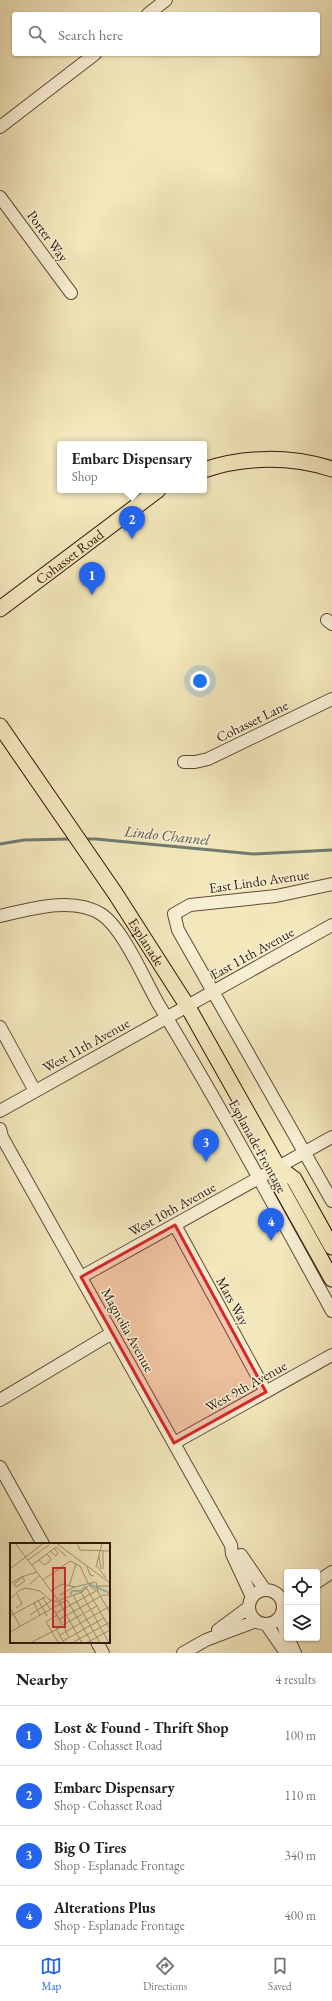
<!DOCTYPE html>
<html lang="en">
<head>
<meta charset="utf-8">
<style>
  :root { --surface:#fff; --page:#f6f6f6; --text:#222; --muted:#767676; --line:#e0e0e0; --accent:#2563eb }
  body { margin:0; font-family:"EB Garamond",serif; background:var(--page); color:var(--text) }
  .controls { position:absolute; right:12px; bottom:12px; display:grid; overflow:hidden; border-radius:4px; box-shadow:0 1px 3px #0004 }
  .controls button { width:36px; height:36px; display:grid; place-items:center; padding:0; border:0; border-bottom:1px solid var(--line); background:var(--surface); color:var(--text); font:20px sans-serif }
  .you { position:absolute; left:200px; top:681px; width:14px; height:14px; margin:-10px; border:3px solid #fff; border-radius:50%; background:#1a73e8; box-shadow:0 0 0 6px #1a73e833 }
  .badge { display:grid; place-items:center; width:26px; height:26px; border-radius:50%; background:var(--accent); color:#fff; font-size:13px; font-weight:700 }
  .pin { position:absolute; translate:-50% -33px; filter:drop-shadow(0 1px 2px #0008) }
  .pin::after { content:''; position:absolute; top:21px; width:14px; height:12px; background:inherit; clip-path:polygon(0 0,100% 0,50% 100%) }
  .popup { position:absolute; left:57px; top:441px; width:150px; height:52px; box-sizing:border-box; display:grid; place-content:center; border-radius:4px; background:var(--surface); filter:drop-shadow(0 1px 3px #0005); font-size:13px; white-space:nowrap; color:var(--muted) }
  .popup b { font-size:15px; color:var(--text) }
  .popup::after { content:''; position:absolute; left:50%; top:100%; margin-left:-8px; border:8px solid transparent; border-top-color:var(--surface) }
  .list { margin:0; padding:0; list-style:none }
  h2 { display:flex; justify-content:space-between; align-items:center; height:52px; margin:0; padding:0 16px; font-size:17px }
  h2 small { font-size:13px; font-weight:400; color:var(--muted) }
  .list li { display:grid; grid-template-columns:26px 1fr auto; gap:12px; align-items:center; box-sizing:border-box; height:60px; padding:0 16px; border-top:1px solid var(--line) }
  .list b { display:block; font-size:15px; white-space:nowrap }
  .list p { margin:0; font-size:13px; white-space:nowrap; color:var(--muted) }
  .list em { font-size:13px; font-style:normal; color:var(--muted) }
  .icon { flex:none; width:22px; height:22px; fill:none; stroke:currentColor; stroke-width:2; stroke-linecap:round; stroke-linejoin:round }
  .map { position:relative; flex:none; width:332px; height:1653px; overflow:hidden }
  .search { position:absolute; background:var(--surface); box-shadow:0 1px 3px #0004; left:12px; right:12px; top:12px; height:44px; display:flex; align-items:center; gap:10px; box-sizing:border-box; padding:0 14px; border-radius:4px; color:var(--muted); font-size:15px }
  .sheet { height:292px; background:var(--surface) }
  nav { display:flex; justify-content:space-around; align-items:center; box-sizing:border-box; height:56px; border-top:1px solid var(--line); background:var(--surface); font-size:11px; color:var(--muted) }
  nav a { display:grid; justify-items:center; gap:2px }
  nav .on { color:var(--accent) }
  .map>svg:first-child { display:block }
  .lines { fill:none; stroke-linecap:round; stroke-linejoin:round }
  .stream { stroke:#707b71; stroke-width:3 }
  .minor-casing { stroke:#5f4a36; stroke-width:14 }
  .major-casing { stroke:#2e160a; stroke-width:17 }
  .minor { stroke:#f7efd3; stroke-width:12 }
  .major { stroke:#f3e7bc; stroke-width:15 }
  .marked { fill:#d62828; fill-opacity:0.2; stroke:#d62828; stroke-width:3; stroke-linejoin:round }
  .labels { text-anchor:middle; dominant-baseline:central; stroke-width:3; stroke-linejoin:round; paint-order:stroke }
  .street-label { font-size:14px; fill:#2e160a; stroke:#f7efd3 }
  .water-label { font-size:15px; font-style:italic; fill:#545146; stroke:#f7efd3 }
  .inset-river { fill:none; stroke:#9cbfb6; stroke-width:2 }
  .inset-road { fill:none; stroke:#a49375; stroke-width:1 }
  .view { fill:#d62828; fill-opacity:0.15; stroke:#d62828; stroke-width:2 }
  .inset-edge { fill:none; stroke:#2e160a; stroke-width:2 }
</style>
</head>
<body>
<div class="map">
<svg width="332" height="1653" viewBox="0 0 332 1653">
  <rect width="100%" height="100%" fill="#f3e7bc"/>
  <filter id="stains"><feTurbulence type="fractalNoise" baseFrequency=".005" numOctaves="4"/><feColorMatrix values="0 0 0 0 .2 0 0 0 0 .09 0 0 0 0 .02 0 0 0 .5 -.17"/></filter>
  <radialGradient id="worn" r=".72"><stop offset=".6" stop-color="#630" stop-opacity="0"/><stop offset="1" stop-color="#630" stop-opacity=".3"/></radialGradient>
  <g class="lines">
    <path class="stream" d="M83,839H96L253,854L332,850
      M0,844L24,840L71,839"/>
    <defs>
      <path id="minor" d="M148,14L166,0
        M0,127L95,54
        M0,197L71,293
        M327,620L332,624
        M184,762H195L208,759L332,699
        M332,884L276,896L190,905L174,914L178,930L332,1201
        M0,916C30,909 73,896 101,914C123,928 145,981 159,1005C220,1105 275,1208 332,1311
        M0,1027L35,1091
        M0,1111L332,925
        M0,1129L2,1137L231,1545L232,1554L252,1597
        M175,1225L266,1392
        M81,1277L332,1137
        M0,1400L112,1333
        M174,1443L332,1355
        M0,1467L43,1544
        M241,1555L265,1590
        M317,1582L332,1572
        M249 1607a17 17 0 1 1 34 0a17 17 0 1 1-34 0Z
        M280,1617L287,1635
        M266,1624L286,1653
        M218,1630L249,1607
        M288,1638L295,1653
        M97,1642L103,1653
        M183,1653L206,1640L256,1621"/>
      <g id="major">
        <path d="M204,470C245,456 291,456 332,469"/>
        <path id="s1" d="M0,609L158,490"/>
        <path id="s2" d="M0,726L115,893L188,1007L278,1167L294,1179L332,1247"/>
        <path d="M278,1167L280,1186L332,1279"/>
      </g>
    </defs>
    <use href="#minor" class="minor-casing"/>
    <use href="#major" class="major-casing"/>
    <use href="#minor" class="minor"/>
    <use href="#major" class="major"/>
  </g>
  <path class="marked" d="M175,1225L266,1392L174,1443L81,1277Z"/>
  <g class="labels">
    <g class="street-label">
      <text transform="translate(48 236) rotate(54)">Porter Way</text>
      <text stroke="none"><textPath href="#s1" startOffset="87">Cohasset Road</textPath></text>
      <text transform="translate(252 721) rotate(-26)">Cohasset Lane</text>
      <text transform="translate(259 881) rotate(-8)">East Lindo Avenue</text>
      <text stroke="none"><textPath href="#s2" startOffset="261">Esplanade</textPath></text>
      <text transform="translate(252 953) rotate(-29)">East 11th Avenue</text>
      <text transform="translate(86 1045) rotate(-29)">West 11th Avenue</text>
      <text transform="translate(258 1146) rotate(61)">Esplanade Frontage</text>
      <text transform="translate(172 1209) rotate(-29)">West 10th Avenue</text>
      <text transform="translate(233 1301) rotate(61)">Mars Way</text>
      <text transform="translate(128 1330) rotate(61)">Magnolia Avenue</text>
      <text transform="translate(246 1386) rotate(-29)">West 9th Avenue</text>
    </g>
    <g class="water-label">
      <text transform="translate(167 835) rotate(6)">Lindo Channel</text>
    </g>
  </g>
  <g transform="translate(10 1543)">
    <rect width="100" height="100" fill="#f3e7bc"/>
    <path class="inset-river" d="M79,41L100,50M60,52L62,48H71L76,43"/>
    <path class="inset-road" d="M5,0L48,57L72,100M46,0L100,40M67,0L70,7L100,8M40,8L46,13L48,10L44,5M93,8V26M89,13L91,26M18,17L39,2M29,17L34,22L39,19L41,16L37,11M22,22L46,4L56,13M87,23L96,35M77,24L80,32L84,33M86,24L92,0M0,26L34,0M12,33L15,38L6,44L4,41L12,35M33,37L60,18L70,23L78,40M86,39L88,49L100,70M0,41L11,34L27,29M20,41L30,32M59,43L66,21M87,43H100M76,44L100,86M41,48L52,41L65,44L85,39M71,49L99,100M50,52L64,44M63,52L90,100M33,55L40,66M0,56L10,47L16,45L30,48L40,57L48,59M28,57L37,73M57,57L82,100M51,59L50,57L72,49L79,42L88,49M24,60L30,72M0,65L10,83M6,65L12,61L7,51M43,65L52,82M46,70L86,48M20,72L41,58M47,72L36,79L48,99M0,73L35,54M50,76L93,52H100M53,82L87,63M53,83L59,94M46,85L54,100M0,89L57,57M50,92L100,63M53,98L94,75M20,100L53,83M62,100L100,79M76,100L100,87"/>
    <path class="view" d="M43,25H55V84H43Z"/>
    <rect width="100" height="100" class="inset-edge"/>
  </g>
  <rect width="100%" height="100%" filter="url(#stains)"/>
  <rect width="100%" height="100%" fill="url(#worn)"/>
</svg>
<div class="controls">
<button><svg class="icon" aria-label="locate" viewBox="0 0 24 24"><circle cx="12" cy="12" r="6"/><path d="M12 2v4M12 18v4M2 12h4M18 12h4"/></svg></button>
<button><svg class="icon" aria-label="layers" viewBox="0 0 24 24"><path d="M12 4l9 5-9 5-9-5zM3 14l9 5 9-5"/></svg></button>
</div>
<div class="you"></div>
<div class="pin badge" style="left:92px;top:595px">1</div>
<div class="pin badge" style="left:132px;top:539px">2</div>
<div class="popup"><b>Embarc Dispensary</b>Shop</div>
<div class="pin badge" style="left:206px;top:1162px">3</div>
<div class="pin badge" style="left:271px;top:1241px">4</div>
<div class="search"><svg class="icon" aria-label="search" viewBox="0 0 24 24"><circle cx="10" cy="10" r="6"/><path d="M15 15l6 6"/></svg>Search here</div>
</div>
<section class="sheet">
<h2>Nearby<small>4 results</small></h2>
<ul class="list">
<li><span class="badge">1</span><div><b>Lost &amp; Found - Thrift Shop</b><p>Shop · Cohasset Road</p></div><em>100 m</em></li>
<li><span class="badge">2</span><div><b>Embarc Dispensary</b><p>Shop · Cohasset Road</p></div><em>110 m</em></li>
<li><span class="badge">3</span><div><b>Big O Tires</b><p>Shop · Esplanade Frontage</p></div><em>340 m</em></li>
<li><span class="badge">4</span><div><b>Alterations Plus</b><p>Shop · Esplanade Frontage</p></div><em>400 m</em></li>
</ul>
</section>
<nav>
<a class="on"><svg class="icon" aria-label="map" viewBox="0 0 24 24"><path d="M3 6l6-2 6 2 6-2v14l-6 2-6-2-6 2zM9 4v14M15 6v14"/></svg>Map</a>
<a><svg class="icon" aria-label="directions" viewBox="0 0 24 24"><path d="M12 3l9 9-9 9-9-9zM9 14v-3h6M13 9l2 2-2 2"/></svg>Directions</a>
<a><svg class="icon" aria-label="saved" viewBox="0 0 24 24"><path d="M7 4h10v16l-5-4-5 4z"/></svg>Saved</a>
</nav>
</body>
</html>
